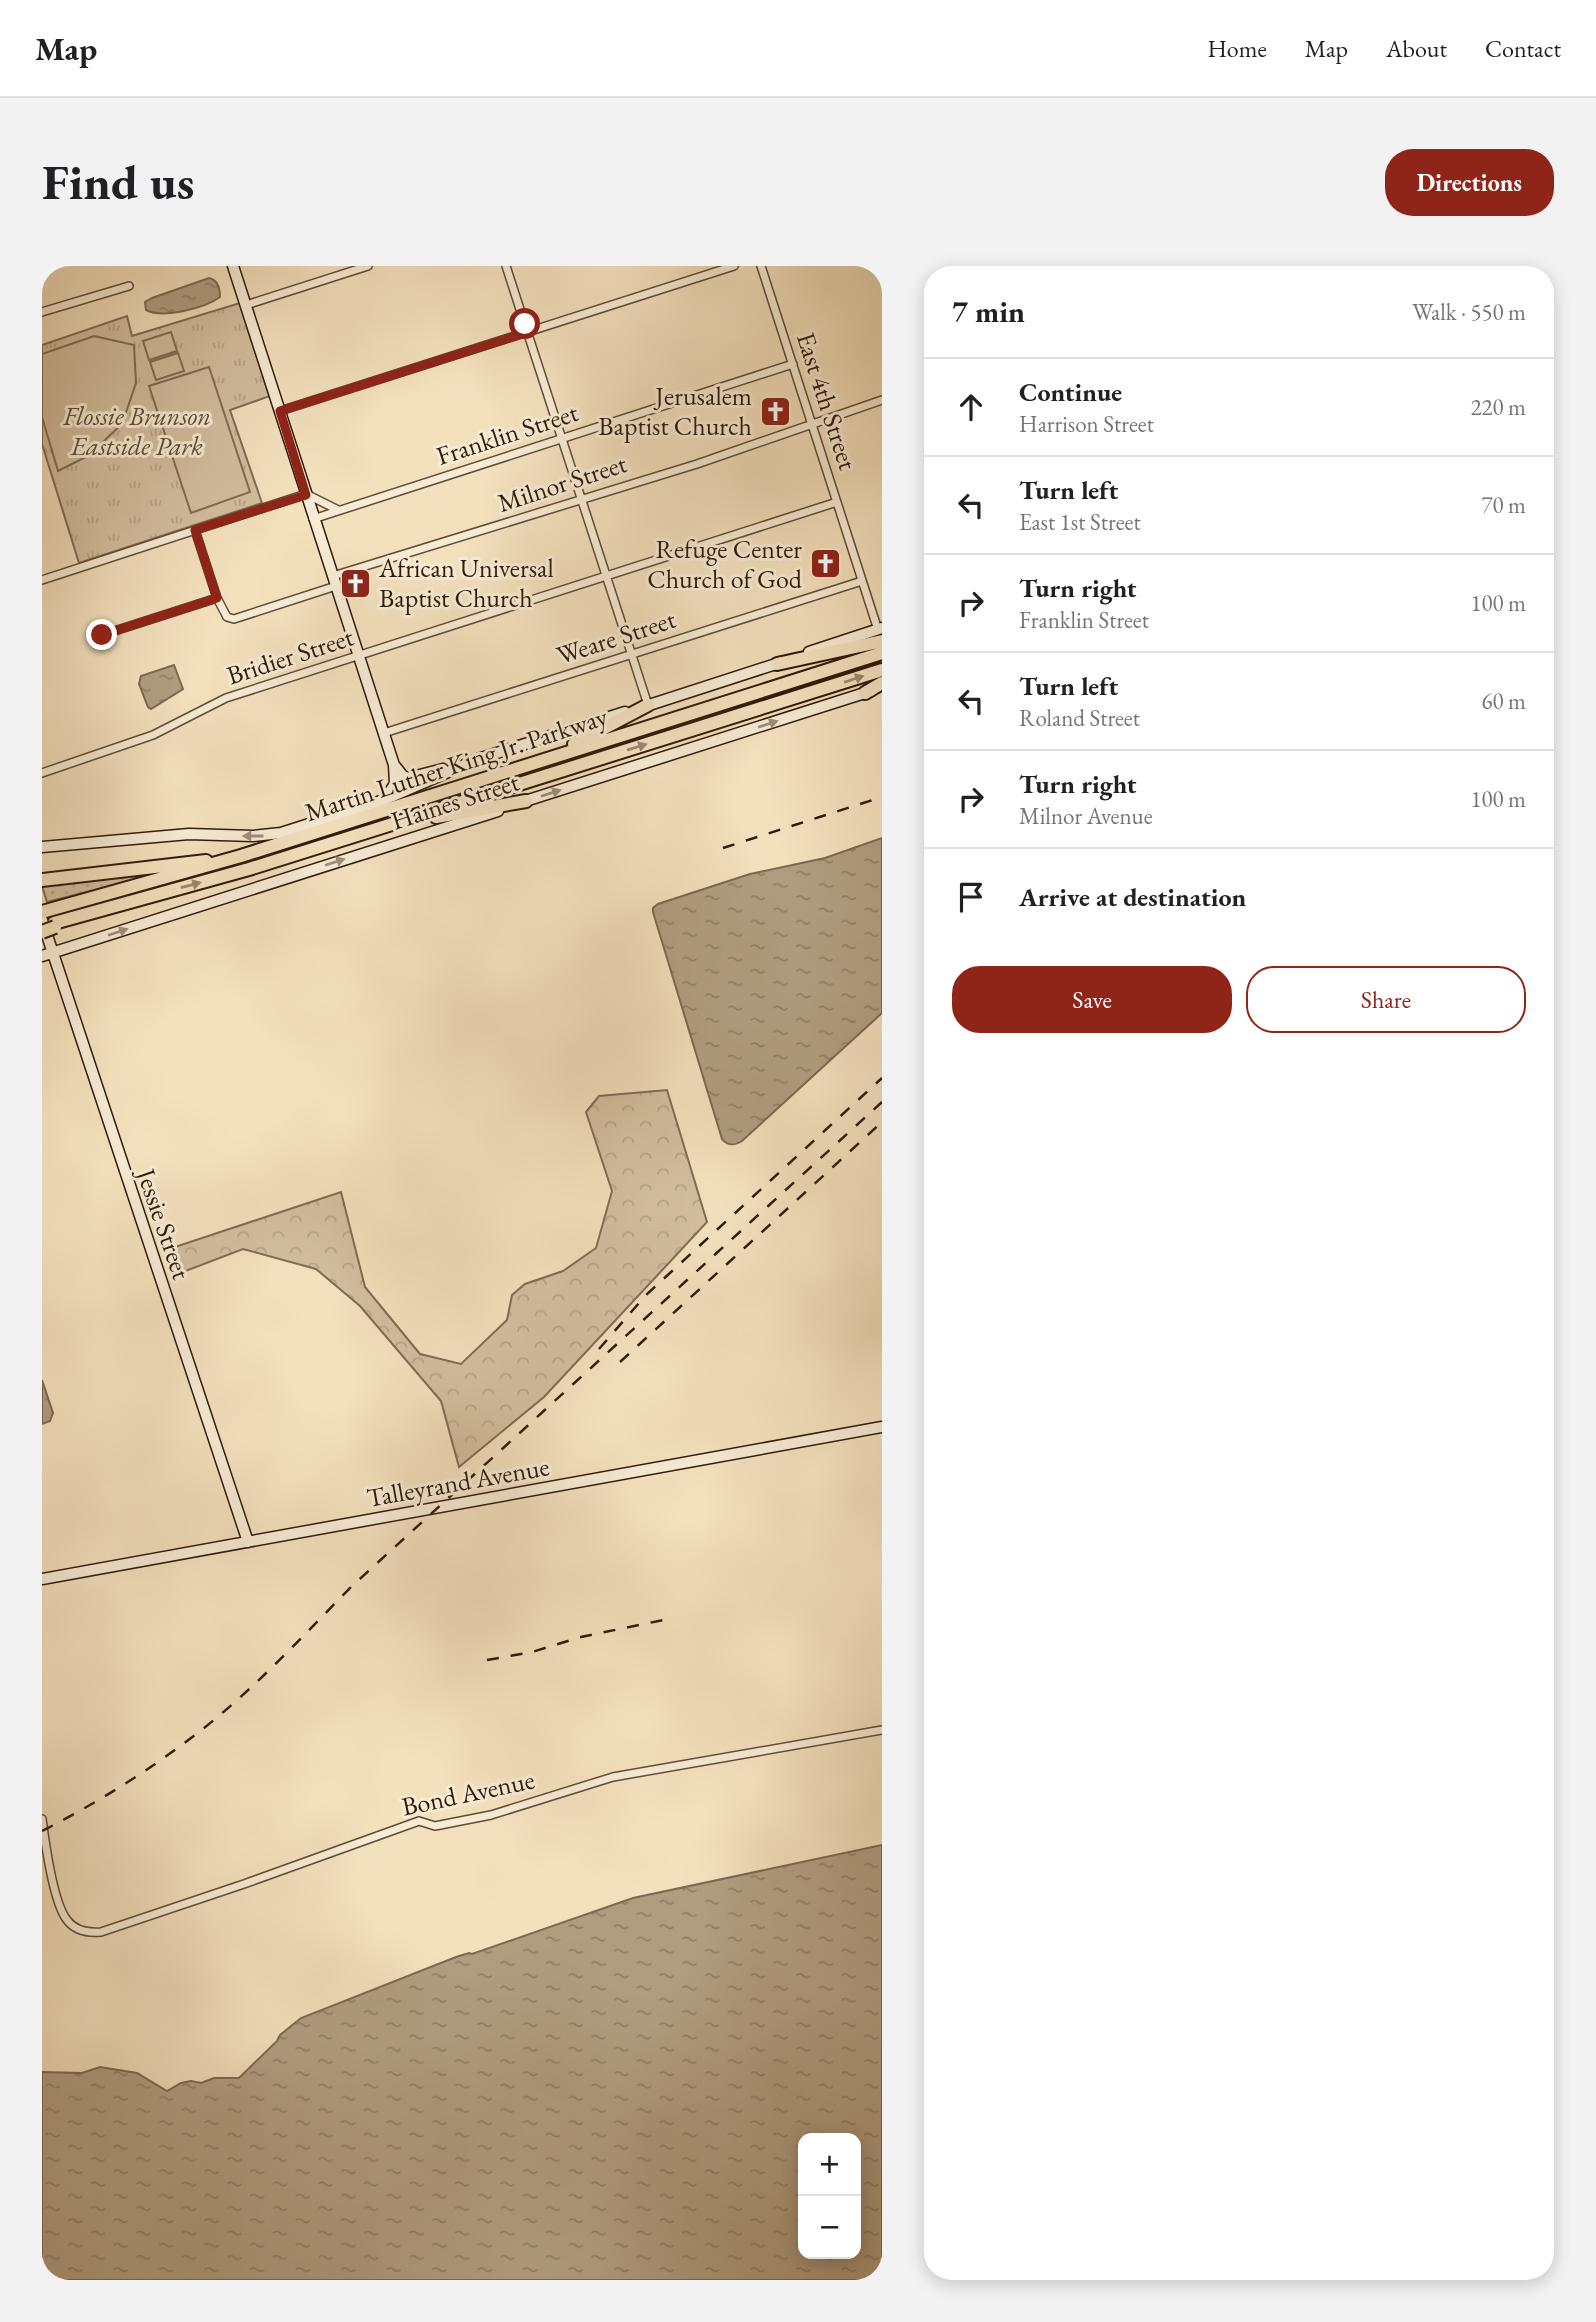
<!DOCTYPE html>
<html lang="en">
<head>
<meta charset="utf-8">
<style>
  :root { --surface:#fff; --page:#f2f2f2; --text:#202124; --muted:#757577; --line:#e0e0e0; --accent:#8f2418 }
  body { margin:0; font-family:"EB Garamond",serif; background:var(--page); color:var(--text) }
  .controls { position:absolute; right:21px; bottom:21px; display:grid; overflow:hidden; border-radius:14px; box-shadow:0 4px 18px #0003 }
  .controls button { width:63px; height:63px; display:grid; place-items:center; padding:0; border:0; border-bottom:2px solid var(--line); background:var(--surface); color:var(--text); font:35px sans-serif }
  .stop { position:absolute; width:21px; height:21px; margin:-16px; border:5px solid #8f2418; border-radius:50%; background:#fff }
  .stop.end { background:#8f2418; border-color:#fff; box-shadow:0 2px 7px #0008 }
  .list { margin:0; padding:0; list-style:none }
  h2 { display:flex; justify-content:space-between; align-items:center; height:91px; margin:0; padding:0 28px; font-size:30px }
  h2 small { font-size:23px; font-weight:400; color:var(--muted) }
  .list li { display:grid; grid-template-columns:46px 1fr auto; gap:21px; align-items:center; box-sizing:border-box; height:98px; padding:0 28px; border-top:2px solid var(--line) }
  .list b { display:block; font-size:26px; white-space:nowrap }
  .list p { margin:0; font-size:23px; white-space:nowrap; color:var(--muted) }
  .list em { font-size:23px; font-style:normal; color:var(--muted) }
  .actions { display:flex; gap:14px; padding:21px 28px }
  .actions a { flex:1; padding:16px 0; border:2px solid var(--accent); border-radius:28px; text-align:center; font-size:24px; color:var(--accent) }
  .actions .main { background:var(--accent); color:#fff }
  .icon { flex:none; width:38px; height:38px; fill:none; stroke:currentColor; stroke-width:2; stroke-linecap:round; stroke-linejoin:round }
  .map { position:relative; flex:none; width:840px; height:2014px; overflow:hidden; border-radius:28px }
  header { display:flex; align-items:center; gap:42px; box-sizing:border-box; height:98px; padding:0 35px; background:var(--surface); border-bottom:2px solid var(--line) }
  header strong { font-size:33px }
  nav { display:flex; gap:38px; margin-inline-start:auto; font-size:24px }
  .intro { display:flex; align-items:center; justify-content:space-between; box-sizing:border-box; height:168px; padding:0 42px }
  h1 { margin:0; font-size:49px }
  .button { padding:18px 32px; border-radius:28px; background:var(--accent); color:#fff; font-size:24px; font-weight:700 }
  main { display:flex; gap:42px; padding:0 42px }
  aside { flex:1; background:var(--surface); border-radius:28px; box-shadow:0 4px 18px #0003 }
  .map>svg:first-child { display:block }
  .grass { fill:url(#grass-dots); stroke:#806c54; stroke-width:2 }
  .forest { fill:url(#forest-crowns); stroke:#806c54; stroke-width:2 }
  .park { fill:url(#park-tufts); stroke:#806c54; stroke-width:2 }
  .pitch { fill:#d2be9e; stroke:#806c54; stroke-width:2 }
  .water { fill:url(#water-ripples); stroke:#7c6950; stroke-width:2; fill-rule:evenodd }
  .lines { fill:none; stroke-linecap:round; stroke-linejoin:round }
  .street-casing { stroke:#604c36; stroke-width:10 }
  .secondary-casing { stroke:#2f1a09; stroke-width:13 }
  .highway-casing { stroke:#2f1a09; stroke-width:16 }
  .street { stroke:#f7ebd4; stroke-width:7 }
  .secondary { stroke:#f7ebd4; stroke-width:10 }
  .highway { stroke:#f3e0bd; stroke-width:12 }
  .rail { stroke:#2f1a09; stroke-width:2.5; stroke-dasharray:12 12; stroke-linecap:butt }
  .highway-bridge-casing { stroke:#2f1a09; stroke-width:16; stroke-linecap:butt }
  .highway-bridge { stroke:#f3e0bd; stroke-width:12 }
  .oneway { fill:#9b876c }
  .oneway2 { fill:#9d8d79 }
  .route { stroke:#8f2418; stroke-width:9 }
  .labels { text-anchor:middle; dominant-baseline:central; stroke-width:6; stroke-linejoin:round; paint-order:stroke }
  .poi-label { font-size:26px; fill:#2f1a09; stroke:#f7ebd4; text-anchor:end }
  .street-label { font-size:26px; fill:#2f1a09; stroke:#f7ebd4 }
  .park-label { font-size:26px; font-style:italic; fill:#604b36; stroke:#f7ebd4 }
</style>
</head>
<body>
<header>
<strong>Map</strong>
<nav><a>Home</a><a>Map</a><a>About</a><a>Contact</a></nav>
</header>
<div class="intro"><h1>Find us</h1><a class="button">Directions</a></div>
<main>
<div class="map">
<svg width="840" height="2014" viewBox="0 0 840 2014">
  <defs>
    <pattern id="grass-dots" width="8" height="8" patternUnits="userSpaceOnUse" patternTransform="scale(1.75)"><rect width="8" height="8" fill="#d2be9e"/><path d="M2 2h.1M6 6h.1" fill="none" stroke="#b5a387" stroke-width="1.8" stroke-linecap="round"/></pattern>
    <pattern id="forest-crowns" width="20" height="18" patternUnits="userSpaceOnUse" patternTransform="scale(1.75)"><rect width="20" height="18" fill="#d2be9e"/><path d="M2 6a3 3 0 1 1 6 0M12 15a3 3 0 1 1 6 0" fill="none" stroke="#b5a387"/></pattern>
    <pattern id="park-tufts" width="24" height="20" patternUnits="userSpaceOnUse" patternTransform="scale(1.75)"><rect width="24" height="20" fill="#d2be9e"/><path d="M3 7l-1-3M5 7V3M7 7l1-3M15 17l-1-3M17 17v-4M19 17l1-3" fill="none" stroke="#b5a387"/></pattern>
    <pattern id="water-ripples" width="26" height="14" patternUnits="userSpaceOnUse" patternTransform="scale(1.75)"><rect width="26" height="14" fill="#b09d80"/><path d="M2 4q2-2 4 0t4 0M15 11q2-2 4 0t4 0" fill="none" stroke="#907f67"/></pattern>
  </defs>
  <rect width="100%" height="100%" fill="#f3e0bd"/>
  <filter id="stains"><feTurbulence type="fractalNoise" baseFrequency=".00286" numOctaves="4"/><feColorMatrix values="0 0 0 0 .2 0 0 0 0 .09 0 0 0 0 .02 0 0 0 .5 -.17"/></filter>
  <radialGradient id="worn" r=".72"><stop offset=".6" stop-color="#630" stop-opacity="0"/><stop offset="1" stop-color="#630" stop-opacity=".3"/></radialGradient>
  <path class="grass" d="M124,606L5,636L0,620Z"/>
  <path class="forest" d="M625,824L665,956L502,1131L417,1201L399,1135L318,1040L274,1003L201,983L141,1006L127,994V983L299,926L323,1021L378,1088L419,1098L465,1054L470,1029L483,1018L521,1005L554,982L570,925L544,846L557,830Z"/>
  <path class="park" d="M198,37L228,130L188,144L220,237L37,297L0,178V79L85,50L90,70Z"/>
  <path class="pitch" d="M129,66L135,85L107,94L101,75Z
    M52,70L92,79L94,117L80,158L46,190L16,205L0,151V88Z
    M136,87L142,105L114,114L108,96Z
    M167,101L208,226L149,247L107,120Z"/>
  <path class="water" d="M167,12C176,14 178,23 178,31C163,42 121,53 104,44L103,36L110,32Z
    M132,399L141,423L109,443L106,441L97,418L99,410Z
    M840,572V747L700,875C692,880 686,880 680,873L611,646V642L616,638L708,608L783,592Z
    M0,1114L11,1147L8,1155L0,1158Z
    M840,1579V2014H0V1806L40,1807L58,1801L95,1807L125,1825L139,1817L149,1815L159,1817L172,1812H197L235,1775L238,1769L259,1752L414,1691L427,1687L430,1688L591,1632ZM761,1872H814V1988H761Z"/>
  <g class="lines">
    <defs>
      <path id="street" d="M464,0L606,439
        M719,0L836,364
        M204,39L326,0
        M0,46L87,20
        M238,145L692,0
        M271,253L751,98
        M153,264L175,332L185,351L192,353L294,320
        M291,310L655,198L840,134
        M0,314L264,228L296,244
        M60,369L175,332
        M342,467L820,315
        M0,507L111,469L184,432L795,236
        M0,1553C3,1576 11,1637 25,1654C33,1665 46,1667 59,1666L202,1618L377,1555L393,1560L449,1549L571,1511L840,1464"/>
      <path id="secondary" d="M191,0L352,499L353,518L342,534
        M767,386L840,362
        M601,441L740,396
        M353,500L361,510L366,512L401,503
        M477,537L829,425
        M0,581L147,568L211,570L239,567L342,534L436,493L583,446
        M0,654L206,1276
        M0,690L456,545
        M0,1313L840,1161"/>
      <path id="highway" d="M735,398L840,375
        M823,427L840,417
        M532,478L606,439
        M394,551L484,535
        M0,614L164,595
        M0,646L199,590L840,387
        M12,657L207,603L840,404"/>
    </defs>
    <use href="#street" class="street-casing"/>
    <use href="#secondary" class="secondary-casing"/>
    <use href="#highway" class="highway-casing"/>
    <use href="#street" class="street"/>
    <use href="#secondary" class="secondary"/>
    <use href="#highway" class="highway"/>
    <path class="rail" d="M681,582L840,531
      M557,1083L604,1029L840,812
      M578,1096L840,856
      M445,1394L490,1386L539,1371L626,1353
      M0,1565C51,1539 100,1509 145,1475C206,1430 257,1374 309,1321L840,836"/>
    <defs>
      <path id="highway-bridge" d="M0,666L13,661"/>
    </defs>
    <use href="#highway-bridge" class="highway-bridge-casing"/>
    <use href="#highway-bridge" class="highway-bridge"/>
  </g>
  <defs><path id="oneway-solid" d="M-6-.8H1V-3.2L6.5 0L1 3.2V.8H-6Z" transform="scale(1.75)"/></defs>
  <g class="oneway">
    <use href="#oneway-solid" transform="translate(812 413) rotate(-18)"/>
    <use href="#oneway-solid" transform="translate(595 481) rotate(-17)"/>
    <use href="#oneway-solid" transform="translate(149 619) rotate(-15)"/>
  </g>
  <g class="oneway2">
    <use href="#oneway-solid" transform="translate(726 458) rotate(-18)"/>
    <use href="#oneway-solid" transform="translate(509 527) rotate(-18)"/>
    <use href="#oneway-solid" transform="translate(211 570) rotate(-180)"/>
    <use href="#oneway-solid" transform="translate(293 596) rotate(-18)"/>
    <use href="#oneway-solid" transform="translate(76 666) rotate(-18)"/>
  </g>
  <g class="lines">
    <path class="route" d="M60,369L175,332L153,264L264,229L238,145L486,66L483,58"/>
  </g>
  <defs>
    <symbol id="church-square" viewBox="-11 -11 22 22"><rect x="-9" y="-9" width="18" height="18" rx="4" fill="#8f2418" stroke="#f7ebd4"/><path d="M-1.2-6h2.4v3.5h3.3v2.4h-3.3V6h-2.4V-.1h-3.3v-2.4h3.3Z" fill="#fff"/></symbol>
  </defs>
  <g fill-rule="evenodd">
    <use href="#church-square" x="716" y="128" width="35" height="35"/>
    <use href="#church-square" x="766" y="280" width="35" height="35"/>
    <use href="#church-square" x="296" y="300" width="35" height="35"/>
  </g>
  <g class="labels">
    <g class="poi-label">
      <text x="710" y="130">Jerusalem<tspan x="710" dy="30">Baptist Church</tspan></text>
      <text x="760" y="283">Refuge Center<tspan x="760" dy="30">Church of God</tspan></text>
      <text x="337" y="302" text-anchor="start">African Universal<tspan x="337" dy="30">Baptist Church</tspan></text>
    </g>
    <g class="street-label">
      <text transform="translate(785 135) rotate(72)">East 4th Street</text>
      <text transform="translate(465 168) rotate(-18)">Franklin Street</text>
      <text transform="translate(520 217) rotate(-18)">Milnor Street</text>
      <text transform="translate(574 371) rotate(-18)">Weare Street</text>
      <text transform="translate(248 390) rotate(-18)">Bridier Street</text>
      <text transform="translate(414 498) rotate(-18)">Martin Luther King Jr. Parkway</text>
      <text transform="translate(413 535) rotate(-18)">Haines Street</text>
      <text transform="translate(122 958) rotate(71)">Jessie Street</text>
      <text transform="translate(416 1216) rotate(-10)">Talleyrand Avenue</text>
      <text transform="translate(426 1527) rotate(-12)">Bond Avenue</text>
    </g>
    <g class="park-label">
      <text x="95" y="150">Flossie Brunson<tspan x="95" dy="30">Eastside Park</tspan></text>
    </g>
  </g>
  <rect width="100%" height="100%" filter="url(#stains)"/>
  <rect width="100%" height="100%" fill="url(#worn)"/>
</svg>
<div class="controls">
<button>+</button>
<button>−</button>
</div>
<div class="stop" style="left:483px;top:58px"></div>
<div class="stop end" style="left:60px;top:369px"></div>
</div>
<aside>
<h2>7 min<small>Walk · 550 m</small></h2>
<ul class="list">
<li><svg class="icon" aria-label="ahead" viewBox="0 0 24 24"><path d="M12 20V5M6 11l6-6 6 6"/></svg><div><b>Continue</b><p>Harrison Street</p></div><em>220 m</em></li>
<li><svg class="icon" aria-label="left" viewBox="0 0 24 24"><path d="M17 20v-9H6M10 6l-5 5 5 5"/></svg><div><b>Turn left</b><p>East 1st Street</p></div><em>70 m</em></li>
<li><svg class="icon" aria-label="right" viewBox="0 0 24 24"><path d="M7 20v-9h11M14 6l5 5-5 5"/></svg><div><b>Turn right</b><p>Franklin Street</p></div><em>100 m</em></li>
<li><svg class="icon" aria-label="left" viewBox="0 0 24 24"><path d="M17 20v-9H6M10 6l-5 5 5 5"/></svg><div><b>Turn left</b><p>Roland Street</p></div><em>60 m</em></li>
<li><svg class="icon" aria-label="right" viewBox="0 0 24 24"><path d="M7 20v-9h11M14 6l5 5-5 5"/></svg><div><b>Turn right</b><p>Milnor Avenue</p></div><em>100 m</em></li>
<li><svg class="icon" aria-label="arrive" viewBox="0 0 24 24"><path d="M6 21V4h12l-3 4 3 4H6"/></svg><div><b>Arrive at destination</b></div></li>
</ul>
<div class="actions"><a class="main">Save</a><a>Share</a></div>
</aside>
</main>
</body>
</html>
